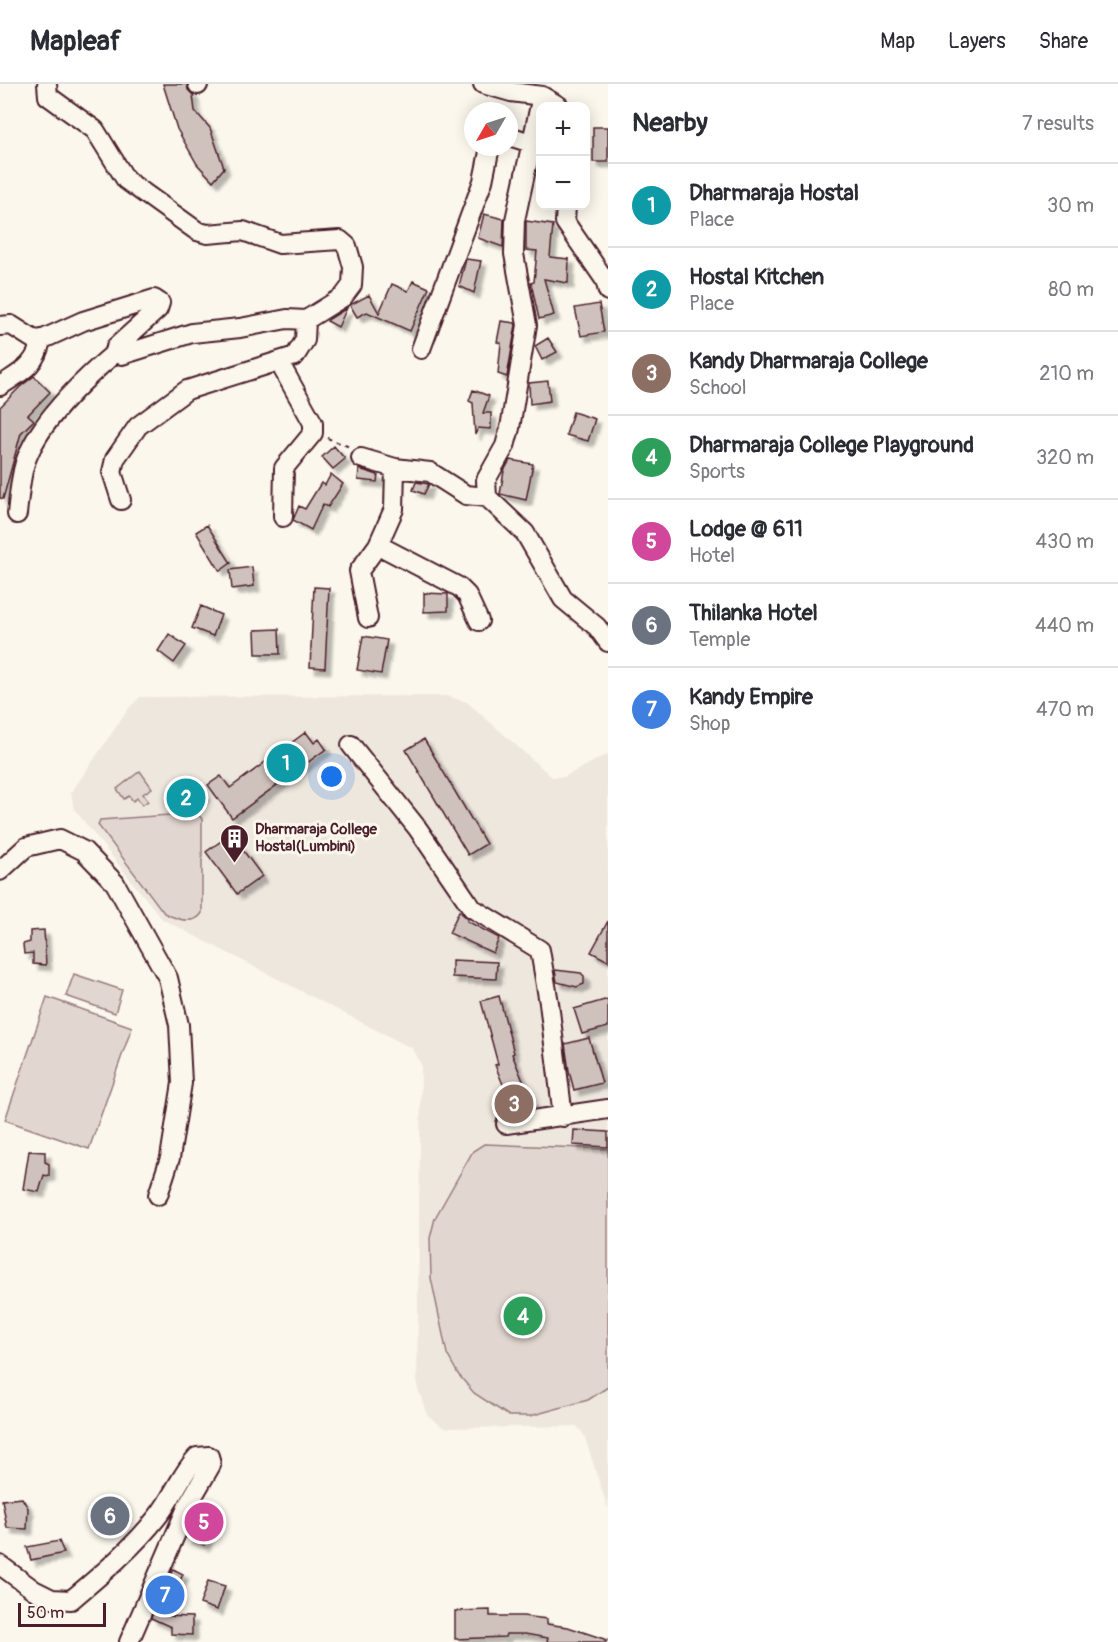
<!DOCTYPE html>
<html lang="en">
<head>
<meta charset="utf-8">
<style>
  :root { --surface:#fff; --page:#f7f7f7; --text:#2b2b33; --muted:#7c7c81; --line:#e1e1e2; --accent:#4a1f2b }
  body { margin:0; font-family:Pangolin,sans-serif; background:var(--page); color:var(--text) }
  .controls { position:absolute; right:18px; top:18px; display:grid; overflow:hidden; border-radius:12px; box-shadow:0 3px 15px #0003 }
  .controls button { width:54px; height:54px; display:grid; place-items:center; padding:0; border:0; border-bottom:2px solid var(--line); background:var(--surface); color:var(--text); font:30px sans-serif }
  .compass { position:absolute; left:464px; top:18px; width:54px; height:54px; border-radius:50%; background:var(--surface); box-shadow:0 3px 15px #0003; rotate:231deg }
  .scale { position:absolute; left:18px; bottom:15px; width:88px; box-sizing:border-box; padding-left:6px; border:3px solid #4a1f2b; border-top:0; font-size:16px; line-height:21px; white-space:nowrap; color:#4a1f2b; -webkit-text-stroke:4px #fbf7ec; paint-order:stroke }
  .you { position:absolute; left:332px; top:693px; width:21px; height:21px; margin:-15px; border:4px solid #fff; border-radius:50%; background:#1a73e8; box-shadow:0 0 0 9px #1a73e833 }
  .badge { display:grid; place-items:center; width:39px; height:39px; border-radius:50%; background:var(--accent); color:#fff; font-size:20px; font-weight:700 }
  .pin { position:absolute; translate:-50% -50%; border:3px solid #fff; box-shadow:0 2px 6px #0006 }
  .list { margin:0; padding:0; list-style:none }
  h2 { display:flex; justify-content:space-between; align-items:center; height:78px; margin:0; padding:0 24px; font-size:26px }
  h2 small { font-size:20px; font-weight:400; color:var(--muted) }
  .list li { display:grid; grid-template-columns:39px 1fr auto; gap:18px; align-items:center; box-sizing:border-box; height:84px; padding:0 24px; border-top:2px solid var(--line) }
  .list b { display:block; font-size:22px; white-space:nowrap }
  .list p { margin:0; font-size:20px; white-space:nowrap; color:var(--muted) }
  .list em { font-size:20px; font-style:normal; color:var(--muted) }
  .map { position:relative; flex:none; width:608px; height:1558px; overflow:hidden }
  header { display:flex; align-items:center; gap:36px; box-sizing:border-box; height:84px; padding:0 30px; background:var(--surface); border-bottom:2px solid var(--line) }
  header strong { font-size:28px }
  nav { display:flex; gap:33px; margin-inline-start:auto; font-size:21px }
  main { display:flex }
  aside { flex:1; background:var(--surface) }
  .map>svg:first-child { display:block }
  .built { fill:#eee7de }
  .green { fill:#e2d7d0; stroke:#967b7e; stroke-width:1.5 }
  .building { fill:#cfc2bc; stroke:#4a1f2b; stroke-width:1.5; filter:url(#shadow) }
  .lines { fill:none; stroke-linecap:round; stroke-linejoin:round }
  .minor-casing { stroke:#4a1f2b; stroke-width:22 }
  .path { stroke:#4a1f2b; stroke-width:2; stroke-dasharray:4.5 4.5; stroke-linecap:butt }
  .minor { stroke:#fbf7ec; stroke-width:18 }
  .labels { text-anchor:middle; dominant-baseline:central; stroke-width:6; stroke-linejoin:round; paint-order:stroke }
  .poi-label { font-size:15px; font-weight:bold; fill:#4a1f2b; stroke:#fbf7ec; text-anchor:start }
</style>
</head>
<body>
<header>
<strong>Mapleaf</strong>
<nav><a>Map</a><a>Layers</a><a>Share</a></nav>
</header>
<main>
<div class="map">
<svg width="608" height="1558" viewBox="0 0 608 1558">
  <defs>
    <filter id="shadow"><feDropShadow dx="5.5" dy="5.5" stdDeviation="1.5" flood-color="#0004"/></filter>
  </defs>
  <rect width="100%" height="100%" fill="#fbf7ec"/>
  <filter id="ink" filterUnits="userSpaceOnUse"><feTurbulence type="fractalNoise" baseFrequency=".0167" numOctaves="2"/><feDisplacementMap in="SourceGraphic" scale="12" xChannelSelector="R" yChannelSelector="G"/><feConvolveMatrix kernelMatrix="1 2 1 2 8 2 1 2 1" color-interpolation-filters="sRGB"/></filter>
  <g filter="url(#ink)">
    <path class="built" d="M446,612L467,618L552,693H564L608,670V1065L484,1061L588,1316L608,1303V1425L584,1351L577,1342L444,1344L427,1331L417,1302L421,980L413,965L162,835L74,725L71,709L129,624L140,613Z"/>
    <path class="green" d="M140,687L152,704L143,710L148,717L142,721L137,714L133,717L129,712L124,715L117,705Z
      M197,729L202,735V829C194,842 176,835 164,829L98,741L100,736Z
      M74,890L122,906L115,929L66,912Z
      M47,913L132,943L89,1065L5,1036Z
      M484,1060L608,1065V1303L588,1316L530,1332H509L474,1309L458,1290L447,1270L431,1194L430,1154L435,1134L473,1067Z"/>
    <path class="building" d="M163,0H187L188,6L193,11L195,27L210,44L224,84L213,97L197,80L177,45Z
      M593,43H608V78H593Z
      M484,130L504,135L503,163L478,154Z
      M526,137L553,141L550,173L569,175L568,199L544,195L554,231L539,235L531,199L534,198L537,167L526,166Z
      M466,175L481,177L474,209L459,202Z
      M413,197L429,204L410,247L367,228L357,233L350,221L369,211L379,229L392,200L408,207Z
      M599,220L604,248L581,252L575,224Z
      M347,224L338,243L327,237L329,235Z
      M501,237L515,239L516,241L507,293L498,290L501,259L497,258Z
      M548,254L557,268L542,276L535,262Z
      M34,292L50,308L28,331L34,336L21,349L3,415L0,414V323L20,303Z
      M548,297L550,317L530,320L529,299Z
      M473,306L489,312L483,329H491V345L478,344L475,351L473,319L469,317Z
      M573,328L595,335L588,357L566,351Z
      M334,362L345,375L333,385L322,373Z
      M510,376L533,380L526,416L500,410L504,387Z
      M359,385L378,391L377,398L358,396Z
      M331,390L343,400L328,423L323,420L311,446L293,436L299,422L305,425L321,399L325,401Z
      M416,398L429,400L424,410L413,406Z
      M207,441L231,479L220,487L196,448Z
      M252,483L254,502L232,505L230,486Z
      M314,503L329,504L325,584L310,583Z
      M424,509L448,510V527L424,528Z
      M201,522L221,531L213,552L192,544Z
      M279,545L280,570H256L255,546Z
      M169,550L186,562L174,579L158,567Z
      M363,552L387,556L381,590L357,586Z
      M306,648L314,659L319,655L326,665L232,734L208,701L221,692L230,704Z
      M424,655L486,760L468,771L406,666Z
      M193,698L204,711L179,731L169,717Z
      M231,750L262,792L237,810L206,768Z
      M459,827L468,835L467,837L499,854L493,869L449,849Z
      M608,837V877L591,868Z
      M44,846L46,881L33,880V869L24,870L23,860L30,858V847Z
      M452,876L497,878L496,895L452,893Z
      M555,886L581,889L584,892V900L577,903L557,898Z
      M499,912L514,969L512,970L534,1024L514,1027L495,981L498,980L481,917Z
      M608,915V943L582,950L574,925Z
      M589,954L602,999L574,1006L569,987L565,960Z
      M574,1046L608,1048V1063L573,1061Z
      M29,1067L45,1068V1078L49,1080V1092L44,1091L39,1108L23,1105Z
      M22,1414L28,1424L27,1445L7,1444L2,1416Z
      M200,1422L217,1429L204,1461L186,1453Z
      M59,1457L64,1469L31,1476L27,1463Z
      M173,1485L183,1490L164,1532L192,1533V1551L171,1550V1543L151,1534Z
      M208,1497L225,1502L217,1526L200,1520Z
      M490,1526V1532H523L547,1535V1540L568,1543L607,1556L606,1558H547L548,1554L525,1550H506L505,1553L455,1555V1527Z"/>
    <g class="lines">
      <defs>
        <path id="minor" d="M483,0L511,8L542,12L559,22
          M198,1V0
          M542,12L515,136L514,170L527,241L510,344L505,362L486,396L487,413L525,449L563,515L597,543L608,558
          M509,52L531,59
          M566,122L565,138L605,196L608,207
          M0,242L11,241L33,255L41,256L83,237L154,215L160,219L158,225L116,263V268L122,271L192,249L240,244L287,235L306,236L343,213L352,201L353,183L347,162L340,156L280,160L243,147L207,150L197,147L126,96L95,46L48,12L47,0
          M421,265L483,97L490,63
          M279,278L313,339V349L284,384L283,433
          M0,302C21,288 36,282 41,256
          M361,374L395,384L430,388L466,411L487,413
          M121,416L112,388L115,375L138,342L187,306L295,272L305,256L306,236
          M17,430C19,413 20,395 25,379C38,339 84,295 116,268
          M378,461L459,503L467,511L479,537
          M368,534L359,487L378,461L394,425L395,384
          M351,661L418,745L472,824L540,866L549,919L563,1033
          M0,787L26,763L60,755L84,767L115,799L168,894L179,941L182,999L170,1074L158,1111
          M506,1040L608,1025
          M0,1481L34,1506L52,1515L71,1516C101,1491 134,1463 158,1432C173,1413 181,1390 197,1373L209,1372L211,1381L189,1419L129,1558"/>
      </defs>
      <use href="#minor" class="minor-casing"/>
      <path class="path" d="M327,354L350,363"/>
      <use href="#minor" class="minor"/>
    </g>
  </g>
  <defs>
    <symbol id="building-pin" viewBox="-11 -11 22 30"><path d="M0 17L-7.5 6A9.5 9.5 0 1 1 7.5 6Z" fill="#4a1f2b" stroke="#fbf7ec"/><path d="M-4-6H4V6H1V3H-1V6H-4ZM-2.5-4.3h1.7v1.8h-1.7ZM.8-4.3h1.7v1.8H.8ZM-2.5-1h1.7V.8h-1.7ZM.8-1h1.7V.8H.8Z" fill="#fff"/></symbol>
  </defs>
  <g fill-rule="evenodd">
    <use href="#building-pin" x="218" y="738" width="33" height="45"/>
  </g>
  <g class="labels">
    <g class="poi-label">
      <text x="255" y="745">Dharmaraja College<tspan x="255" dy="17">Hostal(Lumbini)</tspan></text>
    </g>
  </g>
</svg>
<div class="controls">
<button>+</button>
<button>−</button>
</div>
<svg class="compass" viewBox="-18 -18 36 36"><path d="M0-13l5 13h-10z" fill="#e53935"/><path d="M0 13l5-13h-10z" fill="#7c7c81"/></svg>
<div class="scale">50 m</div>
<div class="you"></div>
<div class="pin badge" style="left:286px;top:679px;background:#0f9aa8">1</div>
<div class="pin badge" style="left:186px;top:714px;background:#0f9aa8">2</div>
<div class="pin badge" style="left:514px;top:1020px;background:#8d6e63">3</div>
<div class="pin badge" style="left:523px;top:1232px;background:#2e9e5b">4</div>
<div class="pin badge" style="left:204px;top:1438px;background:#d1479c">5</div>
<div class="pin badge" style="left:110px;top:1432px;background:#6b7280">6</div>
<div class="pin badge" style="left:165px;top:1511px;background:#3f7fe0">7</div>
</div>
<aside>
<h2>Nearby<small>7 results</small></h2>
<ul class="list">
<li><span class="badge" style="background:#0f9aa8">1</span><div><b>Dharmaraja Hostal</b><p>Place</p></div><em>30 m</em></li>
<li><span class="badge" style="background:#0f9aa8">2</span><div><b>Hostal Kitchen</b><p>Place</p></div><em>80 m</em></li>
<li><span class="badge" style="background:#8d6e63">3</span><div><b>Kandy Dharmaraja College</b><p>School</p></div><em>210 m</em></li>
<li><span class="badge" style="background:#2e9e5b">4</span><div><b>Dharmaraja College Playground</b><p>Sports</p></div><em>320 m</em></li>
<li><span class="badge" style="background:#d1479c">5</span><div><b>Lodge @ 611</b><p>Hotel</p></div><em>430 m</em></li>
<li><span class="badge" style="background:#6b7280">6</span><div><b>Thilanka Hotel</b><p>Temple</p></div><em>440 m</em></li>
<li><span class="badge" style="background:#3f7fe0">7</span><div><b>Kandy Empire</b><p>Shop</p></div><em>470 m</em></li>
</ul>
</aside>
</main>
</body>
</html>
